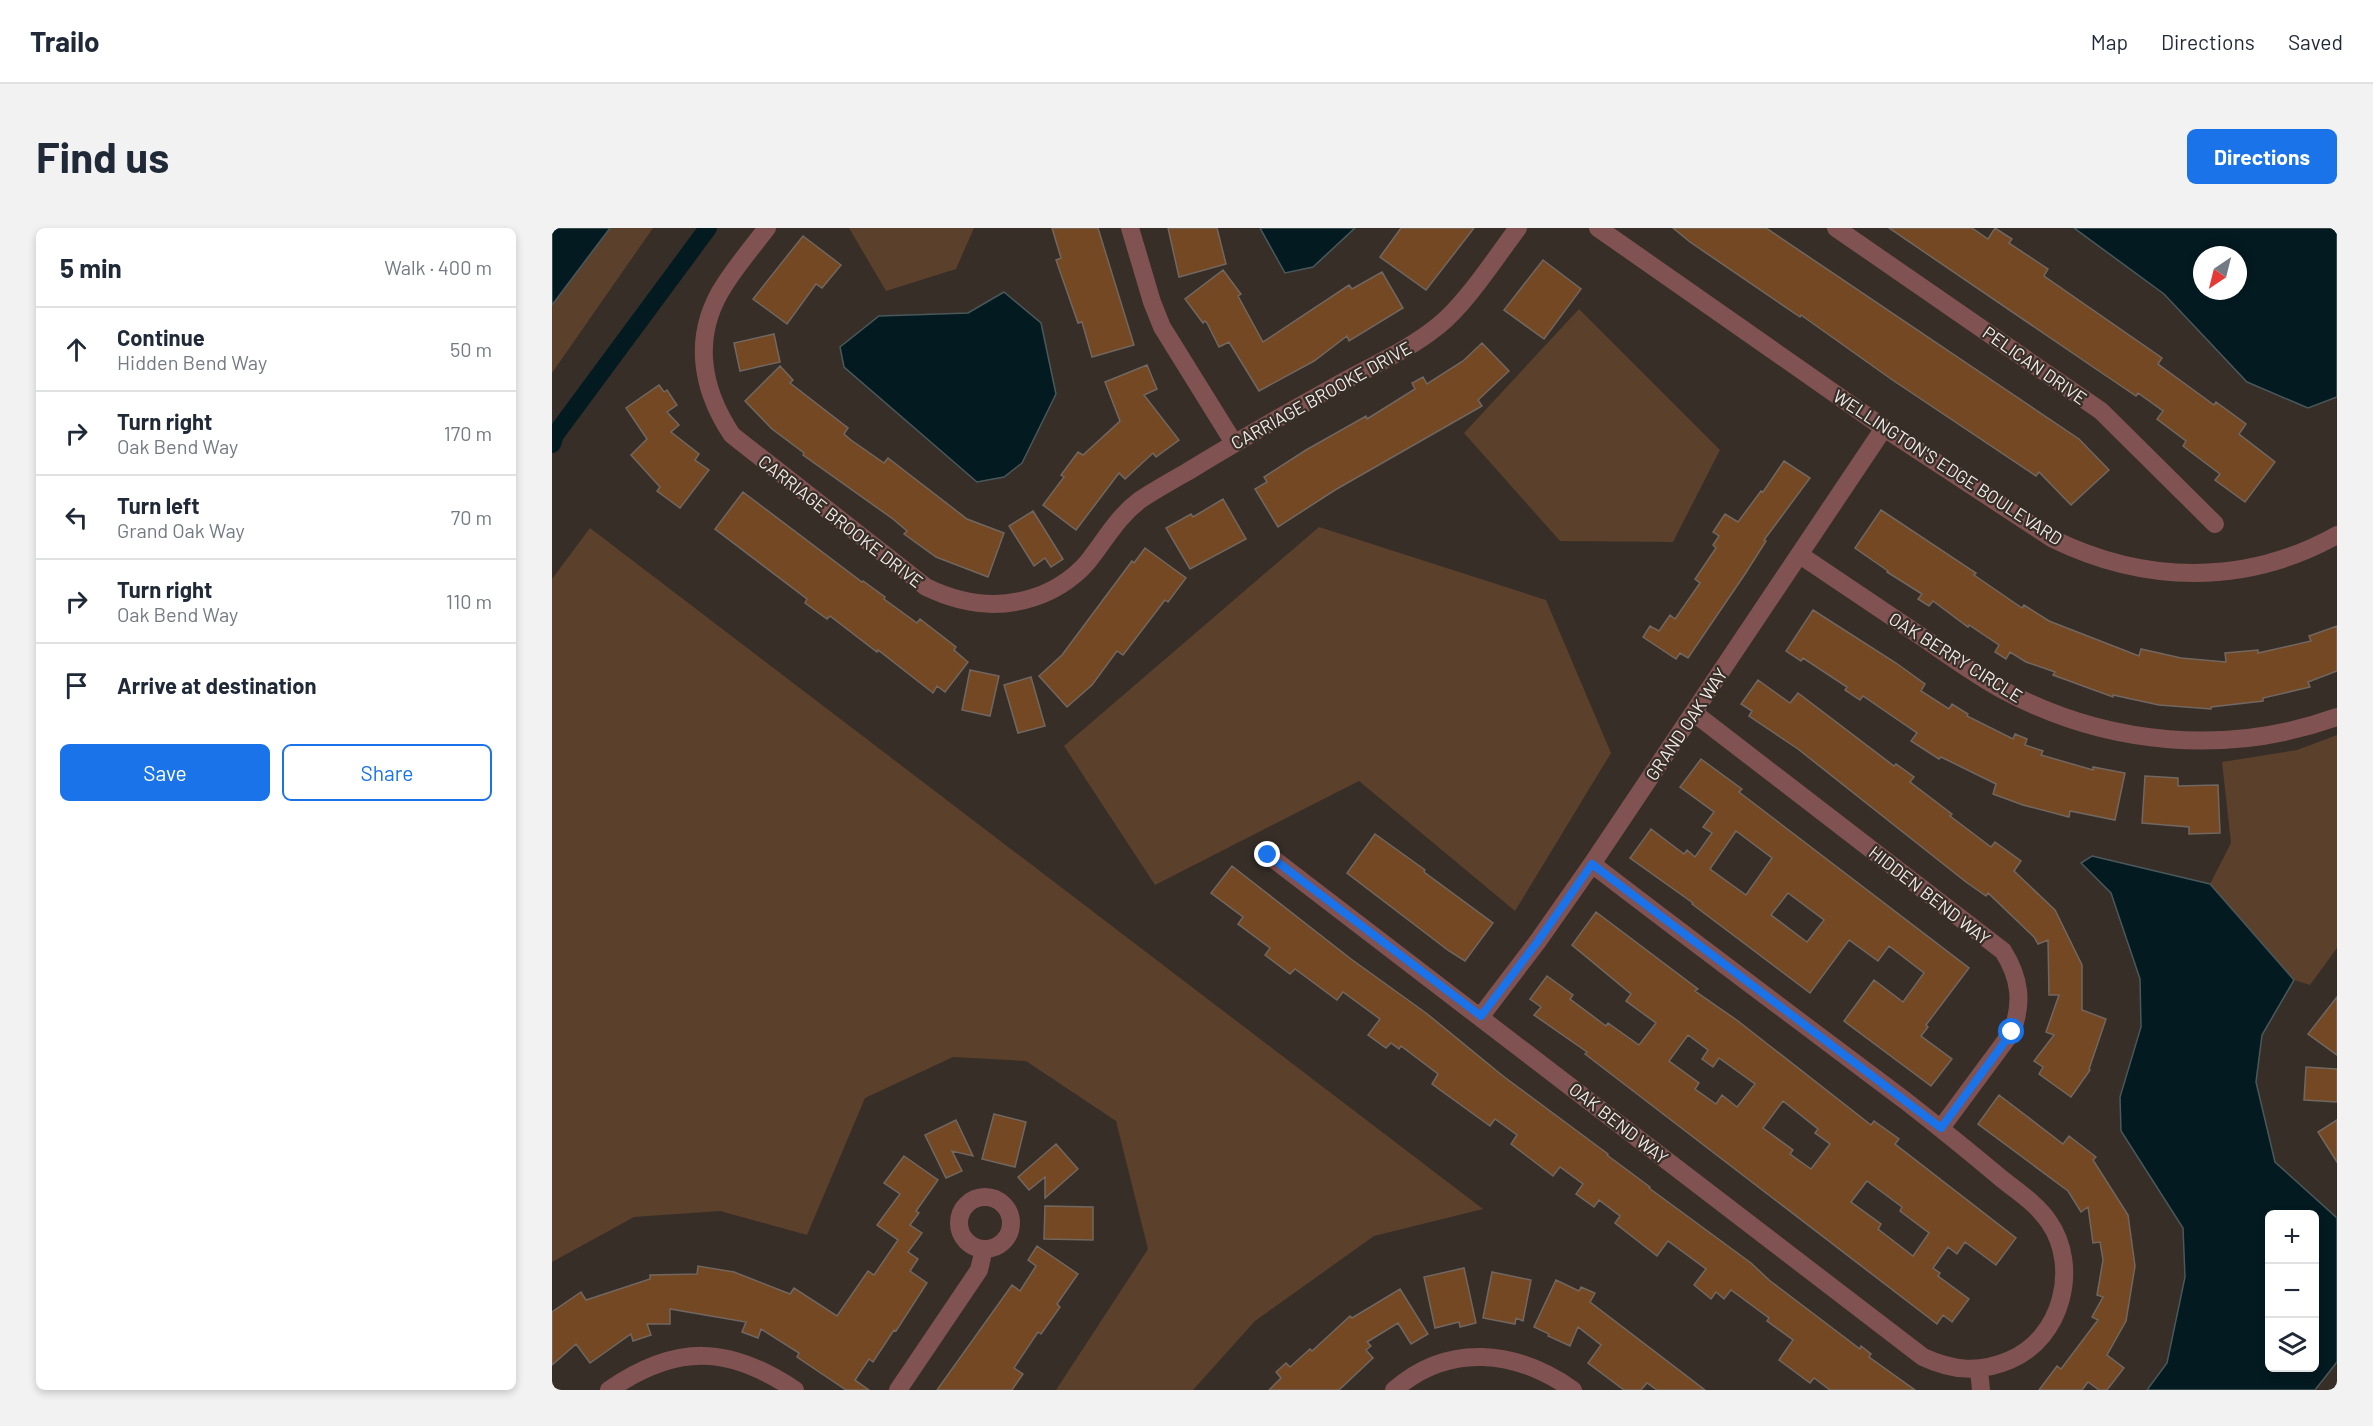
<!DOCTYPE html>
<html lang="en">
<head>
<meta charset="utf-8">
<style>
  :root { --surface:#fff; --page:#f2f2f3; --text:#1f2937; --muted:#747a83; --line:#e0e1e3; --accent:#1a73e8 }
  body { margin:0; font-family:Barlow,sans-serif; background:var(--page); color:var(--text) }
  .controls { position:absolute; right:18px; bottom:18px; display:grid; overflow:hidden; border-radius:9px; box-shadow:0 3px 9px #0003 }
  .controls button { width:54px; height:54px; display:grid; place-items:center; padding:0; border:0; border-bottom:2px solid var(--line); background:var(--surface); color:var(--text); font:30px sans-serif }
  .compass { position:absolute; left:1641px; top:18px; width:54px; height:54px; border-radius:50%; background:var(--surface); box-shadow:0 3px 9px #0003; rotate:215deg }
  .stop { position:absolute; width:18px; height:18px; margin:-14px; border:4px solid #1a73e8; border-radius:50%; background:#fff }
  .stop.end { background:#1a73e8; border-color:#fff; box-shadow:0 2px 6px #0008 }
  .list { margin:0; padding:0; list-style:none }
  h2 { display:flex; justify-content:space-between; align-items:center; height:78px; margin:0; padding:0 24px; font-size:26px }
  h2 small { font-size:20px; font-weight:400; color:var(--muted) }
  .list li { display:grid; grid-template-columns:39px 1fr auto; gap:18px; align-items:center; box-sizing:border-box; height:84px; padding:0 24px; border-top:2px solid var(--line) }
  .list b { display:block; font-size:22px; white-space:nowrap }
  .list p { margin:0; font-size:20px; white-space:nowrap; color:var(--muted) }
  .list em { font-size:20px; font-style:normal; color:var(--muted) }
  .actions { display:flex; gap:12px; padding:18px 24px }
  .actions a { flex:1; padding:14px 0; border:2px solid var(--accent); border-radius:9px; text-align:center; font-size:21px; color:var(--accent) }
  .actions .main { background:var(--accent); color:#fff }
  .icon { flex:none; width:33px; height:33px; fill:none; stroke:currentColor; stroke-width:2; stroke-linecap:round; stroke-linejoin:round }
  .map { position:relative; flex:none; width:1785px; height:1162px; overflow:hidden; border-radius:9px }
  header { display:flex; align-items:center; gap:36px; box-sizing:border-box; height:84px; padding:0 30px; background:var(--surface); border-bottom:2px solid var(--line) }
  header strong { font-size:28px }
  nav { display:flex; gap:33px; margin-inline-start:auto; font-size:21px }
  .intro { display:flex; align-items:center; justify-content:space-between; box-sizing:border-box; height:144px; padding:0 36px }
  h1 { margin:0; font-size:42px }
  .button { padding:15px 27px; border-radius:9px; background:var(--accent); color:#fff; font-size:21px; font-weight:700 }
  main { display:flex; gap:36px; padding:0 36px }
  aside { flex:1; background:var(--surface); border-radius:9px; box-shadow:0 3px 9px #0003 }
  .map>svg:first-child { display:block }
  .green { fill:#5b402b }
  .water { fill:#031a20; stroke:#4a585b; stroke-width:1.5; fill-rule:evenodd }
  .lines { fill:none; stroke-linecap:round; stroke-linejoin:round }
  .canal { stroke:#031a20; stroke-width:18 }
  .building { fill:#744823; stroke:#716760; stroke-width:1.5; fill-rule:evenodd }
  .minor { stroke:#805251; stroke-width:18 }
  .route { stroke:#1a73e8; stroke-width:8 }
  .labels { text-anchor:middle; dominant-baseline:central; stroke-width:4.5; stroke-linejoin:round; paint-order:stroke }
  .street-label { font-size:18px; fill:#f0eae6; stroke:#362e27 }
</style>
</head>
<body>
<header>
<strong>Trailo</strong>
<nav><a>Map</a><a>Directions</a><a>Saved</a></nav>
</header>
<div class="intro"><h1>Find us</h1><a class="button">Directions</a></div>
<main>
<aside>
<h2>5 min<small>Walk · 400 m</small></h2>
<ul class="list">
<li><svg class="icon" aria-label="ahead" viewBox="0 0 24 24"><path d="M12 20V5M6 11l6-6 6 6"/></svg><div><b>Continue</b><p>Hidden Bend Way</p></div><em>50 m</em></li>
<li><svg class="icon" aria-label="right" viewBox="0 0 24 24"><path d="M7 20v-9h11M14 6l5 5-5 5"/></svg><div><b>Turn right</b><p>Oak Bend Way</p></div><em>170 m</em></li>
<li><svg class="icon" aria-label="left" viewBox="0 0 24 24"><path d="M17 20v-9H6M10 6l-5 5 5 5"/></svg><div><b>Turn left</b><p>Grand Oak Way</p></div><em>70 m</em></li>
<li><svg class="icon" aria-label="right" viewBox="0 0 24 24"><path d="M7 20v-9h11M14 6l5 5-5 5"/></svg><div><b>Turn right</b><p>Oak Bend Way</p></div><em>110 m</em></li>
<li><svg class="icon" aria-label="arrive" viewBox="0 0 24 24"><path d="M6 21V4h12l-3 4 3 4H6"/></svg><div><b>Arrive at destination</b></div></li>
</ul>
<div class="actions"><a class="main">Save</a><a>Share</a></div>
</aside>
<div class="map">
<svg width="1785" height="1162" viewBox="0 0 1785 1162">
  <rect width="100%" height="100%" fill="#362e27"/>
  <path class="green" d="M58,0H101L0,145V77Z
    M297,0H422L404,41L334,63Z
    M1027,81L1168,222L1121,314L1008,313L912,205Z
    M767,299L994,372L1059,525L963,683L807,553L603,657L512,518Z
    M38,300L931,981L822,1008L703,1093L641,1162H504L596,1021L564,893L474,833L401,829L313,870L255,1007L168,983L82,989L0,1034V351Z
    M1785,507V720L1758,757L1742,752L1658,656L1679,615L1670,534L1745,522Z"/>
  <path class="water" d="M0,0H58L0,77Z
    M708,0H803L761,39L733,45Z
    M1522,0H1785V169L1756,180L1695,154L1612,66ZM1650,27H1686V63H1650Z
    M452,64L489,95L504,166L470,235L452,249L425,254L292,139L288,119L327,88L416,85Z
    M1540,628L1658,656L1742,752L1710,807L1704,854L1723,934L1785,990V1134L1763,1162H1595L1615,1135L1633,1049L1631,1000L1569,903L1568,869L1589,799L1588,751L1559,665L1529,635ZM1718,986H1762V1140H1718Z"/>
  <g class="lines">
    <path class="canal" d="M0,216L3,207L156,0"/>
  </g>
  <path class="building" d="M500,0H546L582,117L540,129L530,94L526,95L504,32L509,30Z
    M616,0H665L674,36L627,49Z
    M849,0H922L874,62L828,29Z
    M1121,0H1214L1527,211L1557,242L1519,277L1487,244L1484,248L1339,151L1249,87L1248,89L1138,14Z
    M1337,0H1420L1436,11L1443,0L1460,11L1457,15L1496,41L1492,48L1610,130L1606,136L1662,177L1664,174L1694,196L1687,206L1723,234L1693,274L1663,252L1668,246L1631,218L1634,213L1605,191L1611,183L1586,165L1584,168L1544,141Z
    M251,8L289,37L270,60L264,56L235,96L201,71Z
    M991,32L1029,61L992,111L952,82Z
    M671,42L689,66L686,68L711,114L797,57L800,61L830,44L851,80L797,113L795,108L762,133L707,163L677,114L667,119L655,95L653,93L651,95L633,71Z
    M222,106L228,134L188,143L182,115Z
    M930,115L957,143L926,172L930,178L783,262L726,299L703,261L715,254L712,249L754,222L814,188L815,191L863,161L860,155L871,149L875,156L911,133Z
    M595,137L605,161L592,167L627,212L604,229L601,225L573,251L567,245L524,302L491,277L512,249L509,247L526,224L531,227L568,193L553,154Z
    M228,138L241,152L238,155L296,200L292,206L299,212L332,235L336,230L415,291L452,305L436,349L384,329L352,306L355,303L341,291L251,227L252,225L220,201L193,173Z
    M107,157L112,164L115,162L125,177L115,184L127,197L119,204L147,226L143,232L157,242L128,280L105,263L108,259L79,227L95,211L74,180Z
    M1232,233L1258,250L1212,312L1214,313L1193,346L1136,430L1128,425L1124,431L1091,409L1098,398L1107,403L1118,387L1123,391L1148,355L1143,351L1164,320L1161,317L1167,308L1161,304L1173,286L1186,294L1209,263L1211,264Z
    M191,264L310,354L311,353L333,369L332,371L365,395L368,391L404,419L402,422L416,434L393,464L385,458L381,465L326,422L325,424L278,388L275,391L253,375L255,371L163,301Z
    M671,271L694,311L638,341L614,300L639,286L641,289Z
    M1329,282L1424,345L1422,347L1470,380L1472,377L1497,393L1587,428L1589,421L1629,430L1674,434L1673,425L1706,422V425L1759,413L1757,408L1785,398V443L1756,454L1758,459L1711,470V473L1659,479V481L1607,477L1561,467V469L1501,447L1503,444L1474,434L1458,424L1454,431L1443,424L1447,417L1417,397L1416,399L1381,373L1377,378L1366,371L1370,366L1335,344L1336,343L1303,320Z
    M481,283L511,331L499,339L493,330L482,338L457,298Z
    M593,320L634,350L616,374L613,372L571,427L565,423L540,457L515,479L487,448L510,427L580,333L582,335Z
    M1261,382L1344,435L1373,456L1369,463L1397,481L1400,476L1416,486L1415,488L1461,511L1463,506L1475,511L1473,517L1491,523L1489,527L1541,542V539L1573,545L1563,592L1518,583L1517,589L1471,577L1441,566L1444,556L1389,529L1387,531L1359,513L1365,505L1311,468L1308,472L1293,462L1295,459L1251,430L1249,433L1234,423Z
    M418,442L447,448L438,488L410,482Z
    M479,449L493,498L466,505L452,457Z
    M1206,452L1238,475L1246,465L1342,538L1344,536L1362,549L1358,554L1400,586L1398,588L1439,619L1443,614L1469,633L1462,643L1503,682L1530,737V782L1554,791L1537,841L1538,842L1519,869L1487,846L1491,839L1482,833L1502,807L1494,804L1507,767H1497L1496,712L1486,716L1482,709L1436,665L1434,668L1414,654L1246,521L1197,488L1200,483L1189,476Z
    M1149,531L1190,561L1187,564L1417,740L1374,797L1376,799L1369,808L1400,831L1379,858L1292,793L1322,752L1351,774L1372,745L1337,718L1326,733L1297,712L1258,765L1140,676L1141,675L1078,630L1099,601L1132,626L1135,622L1143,629L1160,605L1151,599L1162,584L1128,559ZM1184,603L1220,630L1194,667L1158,641ZM1236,665L1272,692L1255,714L1219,687Z
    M1593,548L1626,550V558L1666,557L1668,605L1637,606V599L1590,595Z
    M823,606L873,642L872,644L941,695L913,733L897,723L795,645Z
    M680,638L799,731L874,785L951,848L1056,926L1055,927L1098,959L1097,960L1199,1035L1217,1052L1308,1121L1309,1118L1319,1126L1317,1129L1363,1162H1278L1262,1150L1258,1155L1227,1132L1241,1112L1215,1093L1217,1090L1179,1062L1172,1071L1164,1064L1159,1071L1142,1057L1154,1041L1116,1013L1105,1028L1063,995L1068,988L1047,972L1042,979L1024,966L1031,956L1008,939L1001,948L959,916L965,907L943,891L938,898L880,856L886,846L849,818L847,821L839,815L834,820L816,807L828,791L791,764L785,772L743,741L738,746L713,727L718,720L686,696L691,689L659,665Z
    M1044,684L1146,761L1143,763L1186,793L1319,897L1322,893L1347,911L1343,916L1464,1010L1444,1037L1413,1014L1405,1026L1396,1019L1381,1040L1388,1045L1386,1048L1417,1071L1400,1094L1391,1087L1385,1096L1033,826L1035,824L982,787L989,779L978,771L995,748L1021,767L1018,771L1054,798L1056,795L1087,817L1104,795L1074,773L1079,766L1020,717ZM1136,807L1156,822L1150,831L1161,839L1167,830L1203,856L1185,879L1170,867L1164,876L1143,861L1147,855L1117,833ZM1231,873L1266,901L1263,905L1278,916L1259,941L1238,926L1241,922L1211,900ZM1315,953L1350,979L1348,983L1377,1005L1361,1028L1326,1001L1329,996L1299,974Z
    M1785,769V827L1756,806Z
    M1754,839L1785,841V874L1752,872Z
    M1447,867L1511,916L1517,908L1544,929L1541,932L1576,987L1583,1038L1574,1093L1555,1127L1572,1140L1555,1162H1547L1536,1154L1530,1162H1487L1505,1138L1509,1141L1546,1092L1540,1089L1551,1069L1545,1067L1551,1032L1548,1014L1541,1015L1536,979L1529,984L1516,963L1426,896Z
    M442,886L474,894L463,939L430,931Z
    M404,892L421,928L400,923L410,943L394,950L373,907Z
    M1785,892V934L1766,904Z
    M504,916L526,941L493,970V949L477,962L466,949Z
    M352,928L386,952L364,983L367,985L358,997L370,1005L356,1024L366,1031L358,1043L375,1055L344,1103L342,1102L321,1134L317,1131L303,1152L317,1162H294L245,1129L247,1125L209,1101L206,1110L190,1104L194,1094L118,1081V1096H95L99,1107L81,1113L79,1106L38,1135L24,1116L0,1137V1084L29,1064L34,1072L98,1051V1047L145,1046L146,1038L182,1044L238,1066L242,1060L285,1088L316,1043L322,1047L346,1012L325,997L348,966L332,955Z
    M493,978L541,979V1012L492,1011Z
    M485,1018L526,1046L505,1076L508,1079L489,1106L486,1104L462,1140L471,1146L460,1162H385L460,1057L468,1063L484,1038L476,1032Z
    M912,1040L924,1095L908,1099L907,1094L883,1100L872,1049Z
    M940,1044L979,1052L971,1093L964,1090L963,1096L931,1090Z
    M1004,1052L1027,1063L1029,1059L1043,1065L1038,1074L1153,1162H1105L1095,1155L1089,1162H1072L1036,1135L1049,1117L1026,1099L1018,1118L996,1108L997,1106L982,1099Z
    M848,1061L876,1106L859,1116L846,1095L815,1114L819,1118L814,1122L821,1130L787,1162H717L729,1150L724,1144L734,1135L738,1139L758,1121L760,1123L798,1088L800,1090Z"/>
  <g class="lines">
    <path class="minor" d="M215,0C201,18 186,36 173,56C140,106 148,159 180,207L374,359C409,376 445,382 483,369C505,362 528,346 541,327C556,307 568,287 588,272C603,262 619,253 635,244C688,211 742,181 796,151C826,135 859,120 886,98C914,76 944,29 966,0
      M578,0L600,74L610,99L682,215
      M1046,0L1332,200L1501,311C1593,356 1694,358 1785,307
      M1284,0L1549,183L1663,296
      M1248,327C1290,355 1331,383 1373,411C1399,429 1425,448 1453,463C1556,518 1676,528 1785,489
      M1142,485L1451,723C1468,750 1471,774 1460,804L1389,900
      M716,627L1371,1129C1401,1143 1428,1145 1458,1132C1510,1110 1528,1039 1497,994C1485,976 1466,964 1450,951C1419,925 1387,899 1355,874C1250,795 1144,716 1040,636
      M929,788L986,713L1040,636L1332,200
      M407 995a26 26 0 1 1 52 0a26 26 0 1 1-52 0Z
      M1427,1142L1429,1162
      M57,1162C124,1116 176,1117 243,1162
      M346,1162L427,1042L432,1021
      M842,1162C897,1114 964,1122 1021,1162"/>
  </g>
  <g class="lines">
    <path class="route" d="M716,627L929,788L986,713L1040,636L1389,900L1460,804"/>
  </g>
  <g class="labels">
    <g class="street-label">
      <text transform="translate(1483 137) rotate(35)">PELICAN DRIVE</text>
      <text transform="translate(769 167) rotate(-29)">CARRIAGE BROOKE DRIVE</text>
      <text transform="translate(1396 239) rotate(33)">WELLINGTON'S EDGE BOULEVARD</text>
      <text transform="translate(289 293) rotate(38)">CARRIAGE BROOKE DRIVE</text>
      <text transform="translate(1404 429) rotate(32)">OAK BERRY CIRCLE</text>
      <text transform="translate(1134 496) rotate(-56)">GRAND OAK WAY</text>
      <text transform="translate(1378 667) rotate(38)">HIDDEN BEND WAY</text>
      <text transform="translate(1067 895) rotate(38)">OAK BEND WAY</text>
    </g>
  </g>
</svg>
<div class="controls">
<button>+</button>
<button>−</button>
<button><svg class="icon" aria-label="layers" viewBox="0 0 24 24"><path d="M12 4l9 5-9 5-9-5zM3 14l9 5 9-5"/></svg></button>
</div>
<svg class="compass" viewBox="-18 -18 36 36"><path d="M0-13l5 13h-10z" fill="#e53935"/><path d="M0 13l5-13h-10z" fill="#747a83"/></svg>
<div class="stop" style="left:1460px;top:804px"></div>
<div class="stop end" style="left:716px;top:627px"></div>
</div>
</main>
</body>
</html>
